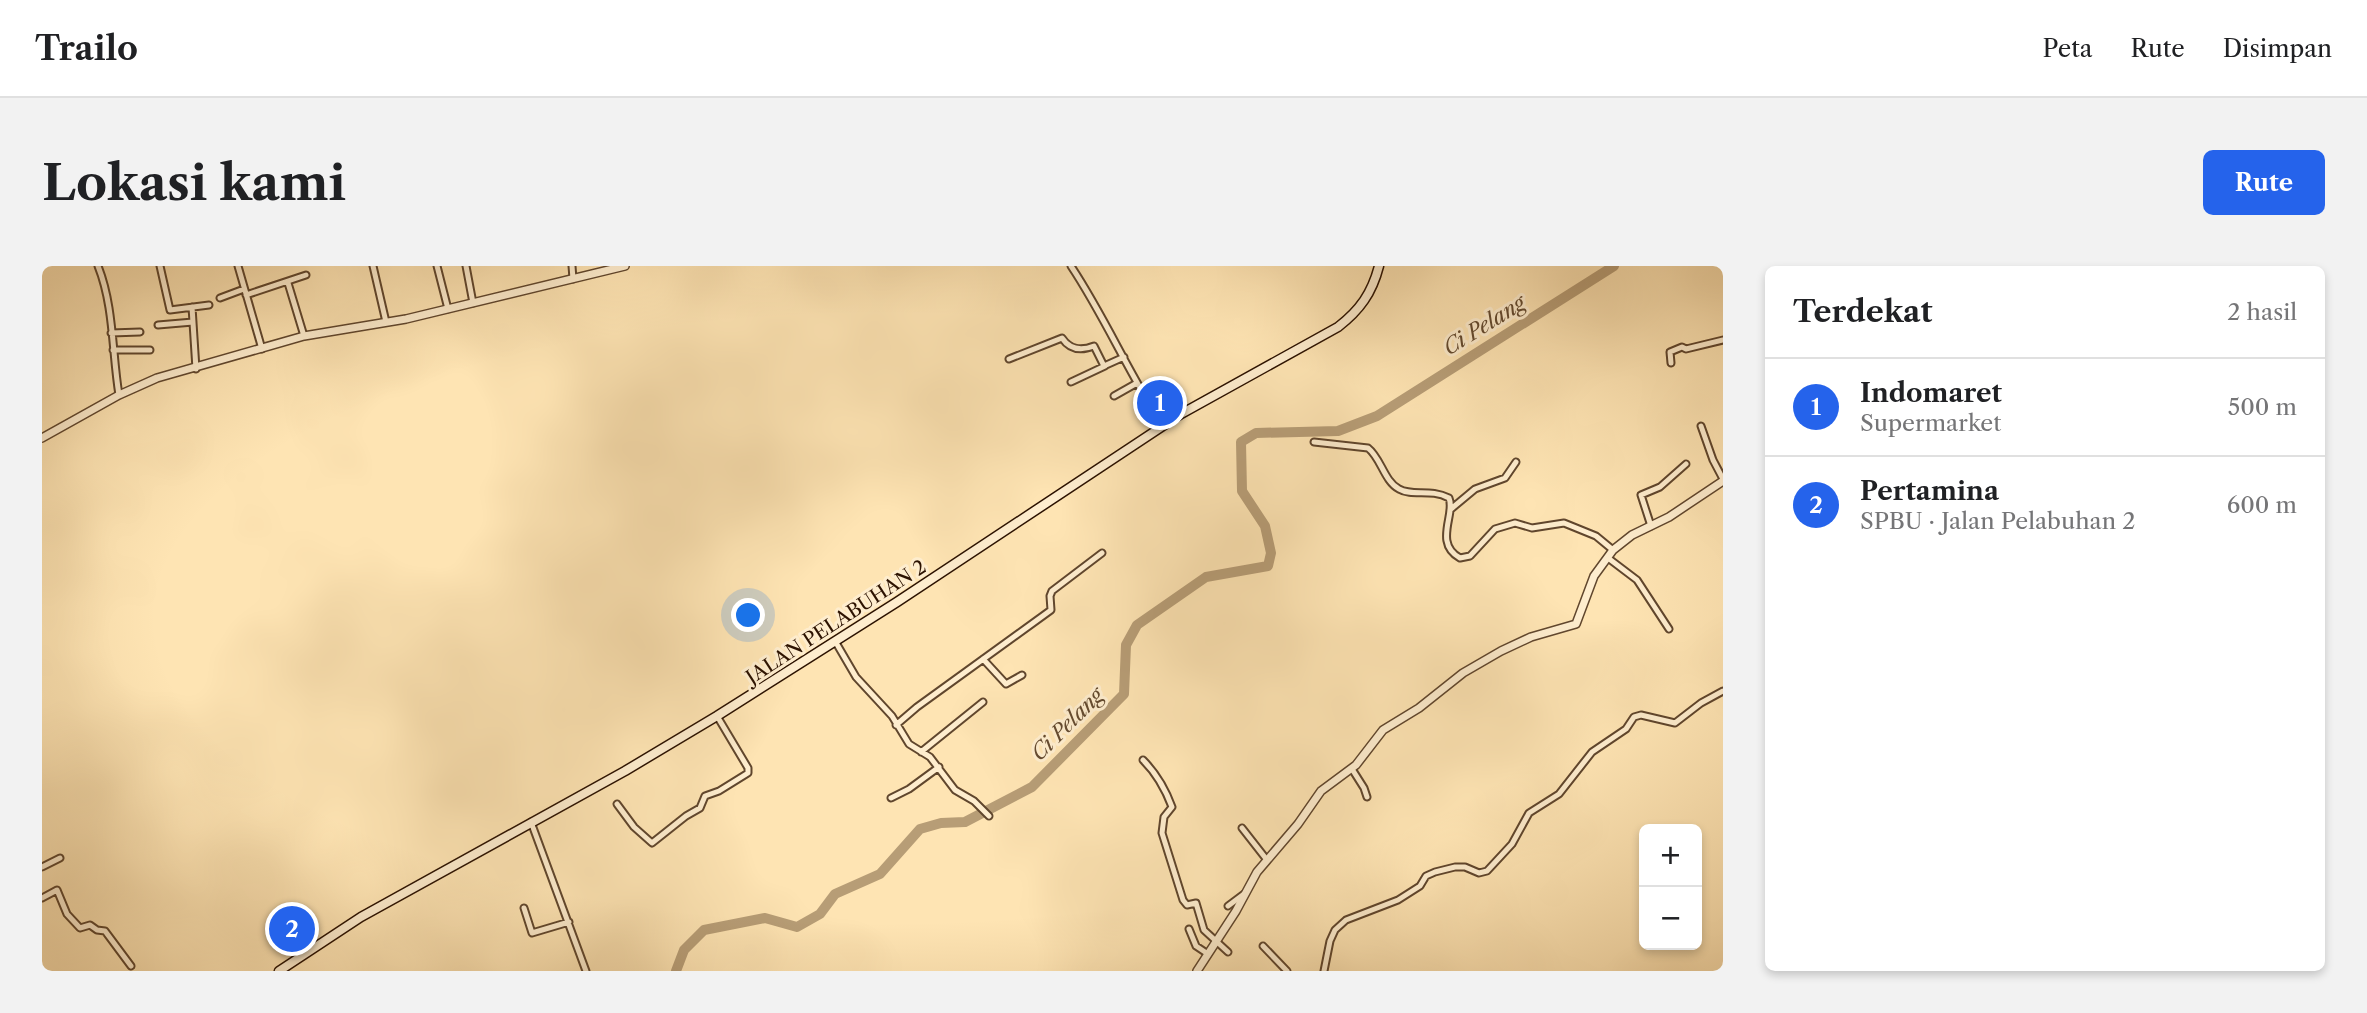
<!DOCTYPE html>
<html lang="id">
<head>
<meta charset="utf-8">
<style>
  :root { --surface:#fff; --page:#f2f2f2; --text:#202124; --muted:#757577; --line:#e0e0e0; --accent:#2563eb }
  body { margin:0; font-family:"Libre Caslon Text",serif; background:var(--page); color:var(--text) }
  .controls { position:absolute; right:21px; bottom:21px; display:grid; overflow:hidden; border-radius:10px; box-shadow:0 4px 10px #0003 }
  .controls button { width:63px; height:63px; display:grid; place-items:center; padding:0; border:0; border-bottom:2px solid var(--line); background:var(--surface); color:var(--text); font:35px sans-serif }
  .you { position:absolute; left:707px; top:350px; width:24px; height:24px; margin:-18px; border:5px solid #fff; border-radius:50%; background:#1a73e8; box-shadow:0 0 0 10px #1a73e833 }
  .badge { display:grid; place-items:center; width:46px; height:46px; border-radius:50%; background:var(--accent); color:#fff; font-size:23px; font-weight:700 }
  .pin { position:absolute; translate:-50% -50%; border:4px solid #fff; box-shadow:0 2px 7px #0006 }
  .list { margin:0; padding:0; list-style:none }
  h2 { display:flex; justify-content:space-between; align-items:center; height:91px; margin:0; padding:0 28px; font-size:30px }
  h2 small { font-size:23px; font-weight:400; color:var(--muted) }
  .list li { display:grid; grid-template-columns:46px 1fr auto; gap:21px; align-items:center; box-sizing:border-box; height:98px; padding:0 28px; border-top:2px solid var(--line) }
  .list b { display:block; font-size:26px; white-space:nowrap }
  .list p { margin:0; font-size:23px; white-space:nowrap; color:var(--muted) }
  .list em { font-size:23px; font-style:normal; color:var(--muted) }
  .map { position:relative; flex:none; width:1681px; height:705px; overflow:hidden; border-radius:10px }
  header { display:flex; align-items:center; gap:42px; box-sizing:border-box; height:98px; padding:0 35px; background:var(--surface); border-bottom:2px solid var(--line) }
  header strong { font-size:33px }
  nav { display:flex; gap:38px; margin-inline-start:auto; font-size:24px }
  .intro { display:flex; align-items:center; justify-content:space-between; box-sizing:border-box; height:168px; padding:0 42px }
  h1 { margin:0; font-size:49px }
  .button { padding:18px 32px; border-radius:10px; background:var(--accent); color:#fff; font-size:24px; font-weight:700 }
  main { display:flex; gap:42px; padding:0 42px }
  aside { flex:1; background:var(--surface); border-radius:10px; box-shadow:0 4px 10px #0003 }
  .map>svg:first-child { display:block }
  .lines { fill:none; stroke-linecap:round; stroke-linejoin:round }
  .river { stroke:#b79d76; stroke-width:10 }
  .minor-casing { stroke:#60462d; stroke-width:9 }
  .tertiary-casing { stroke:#60462d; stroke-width:10 }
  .secondary-casing { stroke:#2c1200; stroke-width:11 }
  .minor { stroke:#feedce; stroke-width:5 }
  .tertiary { stroke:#feedce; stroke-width:7 }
  .secondary { stroke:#feedce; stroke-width:8 }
  .labels { text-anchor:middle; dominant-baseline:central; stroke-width:6; stroke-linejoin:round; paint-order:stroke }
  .street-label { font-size:19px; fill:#2c1200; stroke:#feedce }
  .water-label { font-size:21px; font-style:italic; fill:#644a2f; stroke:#feedce }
</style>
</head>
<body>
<header>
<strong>Trailo</strong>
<nav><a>Peta</a><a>Rute</a><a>Disimpan</a></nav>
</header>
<div class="intro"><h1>Lokasi kami</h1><a class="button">Rute</a></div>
<main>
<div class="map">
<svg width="1681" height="705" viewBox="0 0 1681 705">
  <rect width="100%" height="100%" fill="#fee4b3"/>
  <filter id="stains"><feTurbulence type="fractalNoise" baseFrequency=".00286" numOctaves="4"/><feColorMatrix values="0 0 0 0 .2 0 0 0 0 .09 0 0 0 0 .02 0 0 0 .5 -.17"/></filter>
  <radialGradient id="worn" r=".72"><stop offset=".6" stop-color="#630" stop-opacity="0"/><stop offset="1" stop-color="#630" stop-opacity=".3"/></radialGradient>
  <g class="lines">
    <path class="river" d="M634,705L642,684L662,664L723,652L755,661L778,648L793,628L838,608L878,563L899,557L923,556L990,521L1082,428L1084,379L1095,359L1164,311L1226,300L1229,287L1223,260L1200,225L1199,176L1214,167L1296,165L1335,150L1572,0"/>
    <defs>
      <path id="minor" d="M56,0C72,40 70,87 77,129
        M118,0L128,44L167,39
        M196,0L220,83
        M331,0L344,56
        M395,0L406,43
        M424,0L431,37
        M530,0L531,13
        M1029,0C1063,51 1087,108 1121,160
        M246,17L262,70
        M204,29L264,9
        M178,32L202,23
        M150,41L154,103
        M116,59L151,56
        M69,67L98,66
        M71,84H108
        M967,93L1020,72C1028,84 1039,85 1052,80L1062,100L1082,91
        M1629,97L1628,86L1640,81L1644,83L1681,74
        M1029,116L1063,100
        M1072,130L1095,117
        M1659,160L1671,194L1681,213
        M1272,176L1326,182C1339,192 1342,215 1357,223C1371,231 1388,222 1407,232C1414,248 1391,277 1418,292L1428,290L1453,263L1473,257L1490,262L1522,257L1554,270L1571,284
        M1409,243L1433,223L1463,212L1474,196
        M1609,260L1599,229L1618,221L1644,198
        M1566,292L1595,314L1627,363
        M793,375L814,411L850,450L867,478L888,491L913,524L932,535L947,550
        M941,393L964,418L980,409
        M854,459L875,441L1009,344L1008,330L1010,325L1060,287
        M879,486L941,436
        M1101,494C1115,508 1123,522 1130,541L1122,551L1120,567L1141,634L1145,639L1154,637L1162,664L1186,686
        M1310,503L1322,522L1325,531
        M849,532L867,523L897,501
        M575,538L592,561L610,577L644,550L658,542L663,530L677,525L706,507V502L675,450
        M489,556L544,705
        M1200,562L1225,594
        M0,601L18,592
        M0,632L15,624L25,648L38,662L48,659L55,664L63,665L89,700
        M1186,640L1202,628
        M482,642L490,667L527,656
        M1147,663L1154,680L1166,688
        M1221,680L1245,705
        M1282,705L1288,675L1293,664L1304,654L1356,634L1378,620L1384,610L1393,606L1413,601H1423L1437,607L1445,605L1470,578L1487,547L1517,528L1550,486L1584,463L1592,451L1599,449L1633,457L1659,437L1681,425"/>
      <path id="tertiary" d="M0,172L77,129L115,112L262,70L364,53L583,0
        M1155,705L1194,645L1215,606L1256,558L1279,525L1314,499L1341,464L1377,442L1421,407L1459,385L1489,371L1534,358L1552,310L1571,284L1590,269L1627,251L1681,215"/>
      <path id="secondary" d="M237,705L319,651L583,505L675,450L855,336L1139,148L1296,61C1318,44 1330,27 1337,0"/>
    </defs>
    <use href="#minor" class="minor-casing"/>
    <use href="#tertiary" class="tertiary-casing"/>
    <use href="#secondary" class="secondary-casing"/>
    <use href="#minor" class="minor"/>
    <use href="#tertiary" class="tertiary"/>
    <use href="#secondary" class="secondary"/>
  </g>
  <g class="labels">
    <g class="street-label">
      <text transform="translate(794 356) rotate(-33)">JALAN PELABUHAN 2</text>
    </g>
    <g class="water-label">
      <text transform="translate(1442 59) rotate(-32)">Ci Pelang</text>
      <text transform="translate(1025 458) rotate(-45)">Ci Pelang</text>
    </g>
  </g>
  <rect width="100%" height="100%" filter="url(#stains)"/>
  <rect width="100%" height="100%" fill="url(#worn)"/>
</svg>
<div class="controls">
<button>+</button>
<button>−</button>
</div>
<div class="you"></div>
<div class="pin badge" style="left:1118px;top:137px">1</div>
<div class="pin badge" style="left:250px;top:663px">2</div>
</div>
<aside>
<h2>Terdekat<small>2 hasil</small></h2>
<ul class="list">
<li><span class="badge">1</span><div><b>Indomaret</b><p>Supermarket</p></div><em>500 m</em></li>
<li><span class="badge">2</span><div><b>Pertamina</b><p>SPBU · Jalan Pelabuhan 2</p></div><em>600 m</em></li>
</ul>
</aside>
</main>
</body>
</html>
